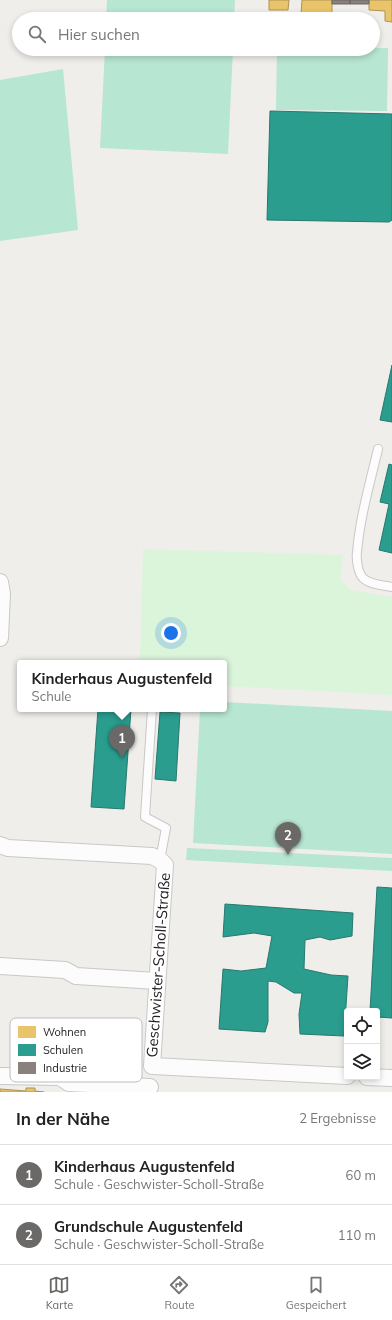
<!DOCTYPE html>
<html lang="de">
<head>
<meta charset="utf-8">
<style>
  :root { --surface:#fff; --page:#f2f2f2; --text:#222; --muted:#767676; --line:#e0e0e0; --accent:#6a6968 }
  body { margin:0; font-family:Mulish,sans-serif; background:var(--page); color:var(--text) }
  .controls { position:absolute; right:12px; bottom:12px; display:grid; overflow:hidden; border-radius:4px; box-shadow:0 2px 6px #0003 }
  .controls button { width:36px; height:36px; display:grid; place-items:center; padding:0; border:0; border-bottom:1px solid var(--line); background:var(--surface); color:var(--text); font:20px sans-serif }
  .you { position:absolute; left:171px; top:633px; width:14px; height:14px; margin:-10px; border:3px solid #fff; border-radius:50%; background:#1a73e8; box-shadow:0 0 0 6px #1a73e833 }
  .badge { display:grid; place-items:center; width:26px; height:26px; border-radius:50%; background:var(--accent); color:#fff; font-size:13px; font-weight:700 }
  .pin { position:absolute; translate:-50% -33px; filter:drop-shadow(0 1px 2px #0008) }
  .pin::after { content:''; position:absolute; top:21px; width:14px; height:12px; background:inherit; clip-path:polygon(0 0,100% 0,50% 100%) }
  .popup { position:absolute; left:17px; top:660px; width:210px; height:52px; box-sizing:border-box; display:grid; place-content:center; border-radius:4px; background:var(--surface); filter:drop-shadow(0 1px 3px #0005); font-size:13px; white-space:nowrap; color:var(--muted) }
  .popup b { font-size:15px; color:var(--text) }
  .popup::after { content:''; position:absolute; left:50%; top:100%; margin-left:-8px; border:8px solid transparent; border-top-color:var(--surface) }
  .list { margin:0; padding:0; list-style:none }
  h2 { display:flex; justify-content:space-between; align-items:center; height:52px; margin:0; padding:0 16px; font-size:17px }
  h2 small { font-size:13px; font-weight:400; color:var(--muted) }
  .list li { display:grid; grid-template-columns:26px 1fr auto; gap:12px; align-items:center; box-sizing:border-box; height:60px; padding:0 16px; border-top:1px solid var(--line) }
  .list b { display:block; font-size:15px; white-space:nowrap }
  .list p { margin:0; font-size:13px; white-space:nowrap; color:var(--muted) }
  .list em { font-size:13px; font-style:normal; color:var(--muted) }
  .icon { flex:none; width:22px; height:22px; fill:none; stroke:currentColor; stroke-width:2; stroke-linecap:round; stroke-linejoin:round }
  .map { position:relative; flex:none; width:392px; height:1092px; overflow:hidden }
  .search { position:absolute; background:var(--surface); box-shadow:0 2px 6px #0003; left:12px; right:12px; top:12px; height:44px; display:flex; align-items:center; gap:10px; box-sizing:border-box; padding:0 14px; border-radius:22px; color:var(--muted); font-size:15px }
  .sheet { height:172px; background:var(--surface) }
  nav { display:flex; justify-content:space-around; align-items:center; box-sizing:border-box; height:56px; border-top:1px solid var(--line); background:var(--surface); font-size:11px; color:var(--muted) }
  nav a { display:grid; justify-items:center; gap:2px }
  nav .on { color:var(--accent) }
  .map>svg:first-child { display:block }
  .park { fill:#daf5da }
  .pitch { fill:#b7e6d2 }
  .homes { fill:#e9c46a; stroke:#ad9354 }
  .schools { fill:#2a9d8f; stroke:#28786e }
  .industry { fill:#8a817c; stroke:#6b6461 }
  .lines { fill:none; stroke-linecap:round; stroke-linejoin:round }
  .lane-casing { stroke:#c9c8c7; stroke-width:10 }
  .street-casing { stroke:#c9c8c7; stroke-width:18 }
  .lane { stroke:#fdfcfc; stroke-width:8 }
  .street { stroke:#fdfcfc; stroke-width:16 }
  .labels { text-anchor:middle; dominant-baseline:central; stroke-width:4; stroke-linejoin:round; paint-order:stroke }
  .street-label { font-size:15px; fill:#222; stroke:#fff }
  .key { fill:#fff; stroke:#bdbdbd; stroke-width:1 }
  .key-label { font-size:11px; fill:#222 }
</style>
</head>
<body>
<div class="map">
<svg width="392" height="1092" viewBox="0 0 392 1092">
  <rect width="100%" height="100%" fill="#f0eeeb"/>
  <path class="park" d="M143,549L343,555L340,580L351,590L392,597V695L224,686V663H140Z"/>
  <path class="pitch" d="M107,0H235L234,19H106Z
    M388,48L387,111L276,110L277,49Z
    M105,49H233L228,154L100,148Z
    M63,69L78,230L0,241V80Z
    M224,702L392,711V854L193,843L200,709H224Z
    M187,848L392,858V871L186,860Z"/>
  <path class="homes" d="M269,0H289L288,10H269Z
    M302,0H332V15L301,14Z
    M369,0H392V22L385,21V11L369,10Z
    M26,1088H35V1091L44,1092H0V1089L26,1091Z"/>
  <path class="schools" d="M270,111L392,114V220L389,222L267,220Z
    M392,365V422L380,420Z
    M389,464L392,465V553L379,550L389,504L380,502Z
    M98,709H131L124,809L91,807Z
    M160,712L180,713L176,781L155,779Z
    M377,887L392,888V1018L377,1017V1011H370Z
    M225,904L353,913L352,936L330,940L320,937L305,940L304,969L331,975L348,976L344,1036L300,1034L299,1014L302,993H294L276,982L268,981V1022L265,1032L219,1029L223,969L241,971L266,968L272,936L254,933L223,937Z"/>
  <path class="industry" d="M332,0H350V4H332Z
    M350,0H369V4H350Z"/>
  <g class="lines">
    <defs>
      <path id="lane" d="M378,449C370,483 360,517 357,552C356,559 358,573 363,578C370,585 383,585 392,587
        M152,709L145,817L166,828L160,860"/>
      <path id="street" d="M0,582L2,594L0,638
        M0,845L8,848L152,856L160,860L165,865L152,1066L347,1076
        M0,966L65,970L76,976L157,981
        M0,1076L60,1077L69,1083L150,1087
        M367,1077L392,1078"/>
    </defs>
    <use href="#lane" class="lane-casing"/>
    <use href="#street" class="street-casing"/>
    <use href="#lane" class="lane"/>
    <use href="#street" class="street"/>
  </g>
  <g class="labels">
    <g class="street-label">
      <text transform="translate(158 965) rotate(-86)">Geschwister-Scholl-Straße</text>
    </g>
  </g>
  <rect x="10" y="1018" width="132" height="64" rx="6" class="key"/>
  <rect x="18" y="1026" width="18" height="12" fill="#e9c46a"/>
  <rect x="18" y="1044" width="18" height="12" fill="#2a9d8f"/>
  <rect x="18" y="1062" width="18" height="12" fill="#8a817c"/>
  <g class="key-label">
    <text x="43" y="1036">Wohnen</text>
    <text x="43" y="1054">Schulen</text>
    <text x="43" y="1072">Industrie</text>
  </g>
</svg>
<div class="controls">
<button><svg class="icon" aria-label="locate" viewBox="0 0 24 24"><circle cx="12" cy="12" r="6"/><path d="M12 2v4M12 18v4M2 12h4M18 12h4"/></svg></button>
<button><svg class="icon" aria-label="layers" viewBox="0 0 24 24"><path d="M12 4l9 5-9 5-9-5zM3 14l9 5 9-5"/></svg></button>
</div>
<div class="you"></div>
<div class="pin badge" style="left:122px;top:758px">1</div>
<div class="popup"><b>Kinderhaus Augustenfeld</b>Schule</div>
<div class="pin badge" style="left:288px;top:855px">2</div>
<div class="search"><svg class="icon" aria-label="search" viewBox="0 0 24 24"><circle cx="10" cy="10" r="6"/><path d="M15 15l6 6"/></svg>Hier suchen</div>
</div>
<section class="sheet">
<h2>In der Nähe<small>2 Ergebnisse</small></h2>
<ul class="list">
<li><span class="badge">1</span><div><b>Kinderhaus Augustenfeld</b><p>Schule · Geschwister-Scholl-Straße</p></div><em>60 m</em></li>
<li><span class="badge">2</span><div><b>Grundschule Augustenfeld</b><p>Schule · Geschwister-Scholl-Straße</p></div><em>110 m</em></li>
</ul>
</section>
<nav>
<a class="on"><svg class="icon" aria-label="map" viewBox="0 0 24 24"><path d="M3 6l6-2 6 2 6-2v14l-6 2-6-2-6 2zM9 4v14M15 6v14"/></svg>Karte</a>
<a><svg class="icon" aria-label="directions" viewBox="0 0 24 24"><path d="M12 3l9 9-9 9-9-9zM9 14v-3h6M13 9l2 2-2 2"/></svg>Route</a>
<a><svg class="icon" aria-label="saved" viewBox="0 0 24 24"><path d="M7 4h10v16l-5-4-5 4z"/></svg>Gespeichert</a>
</nav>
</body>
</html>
